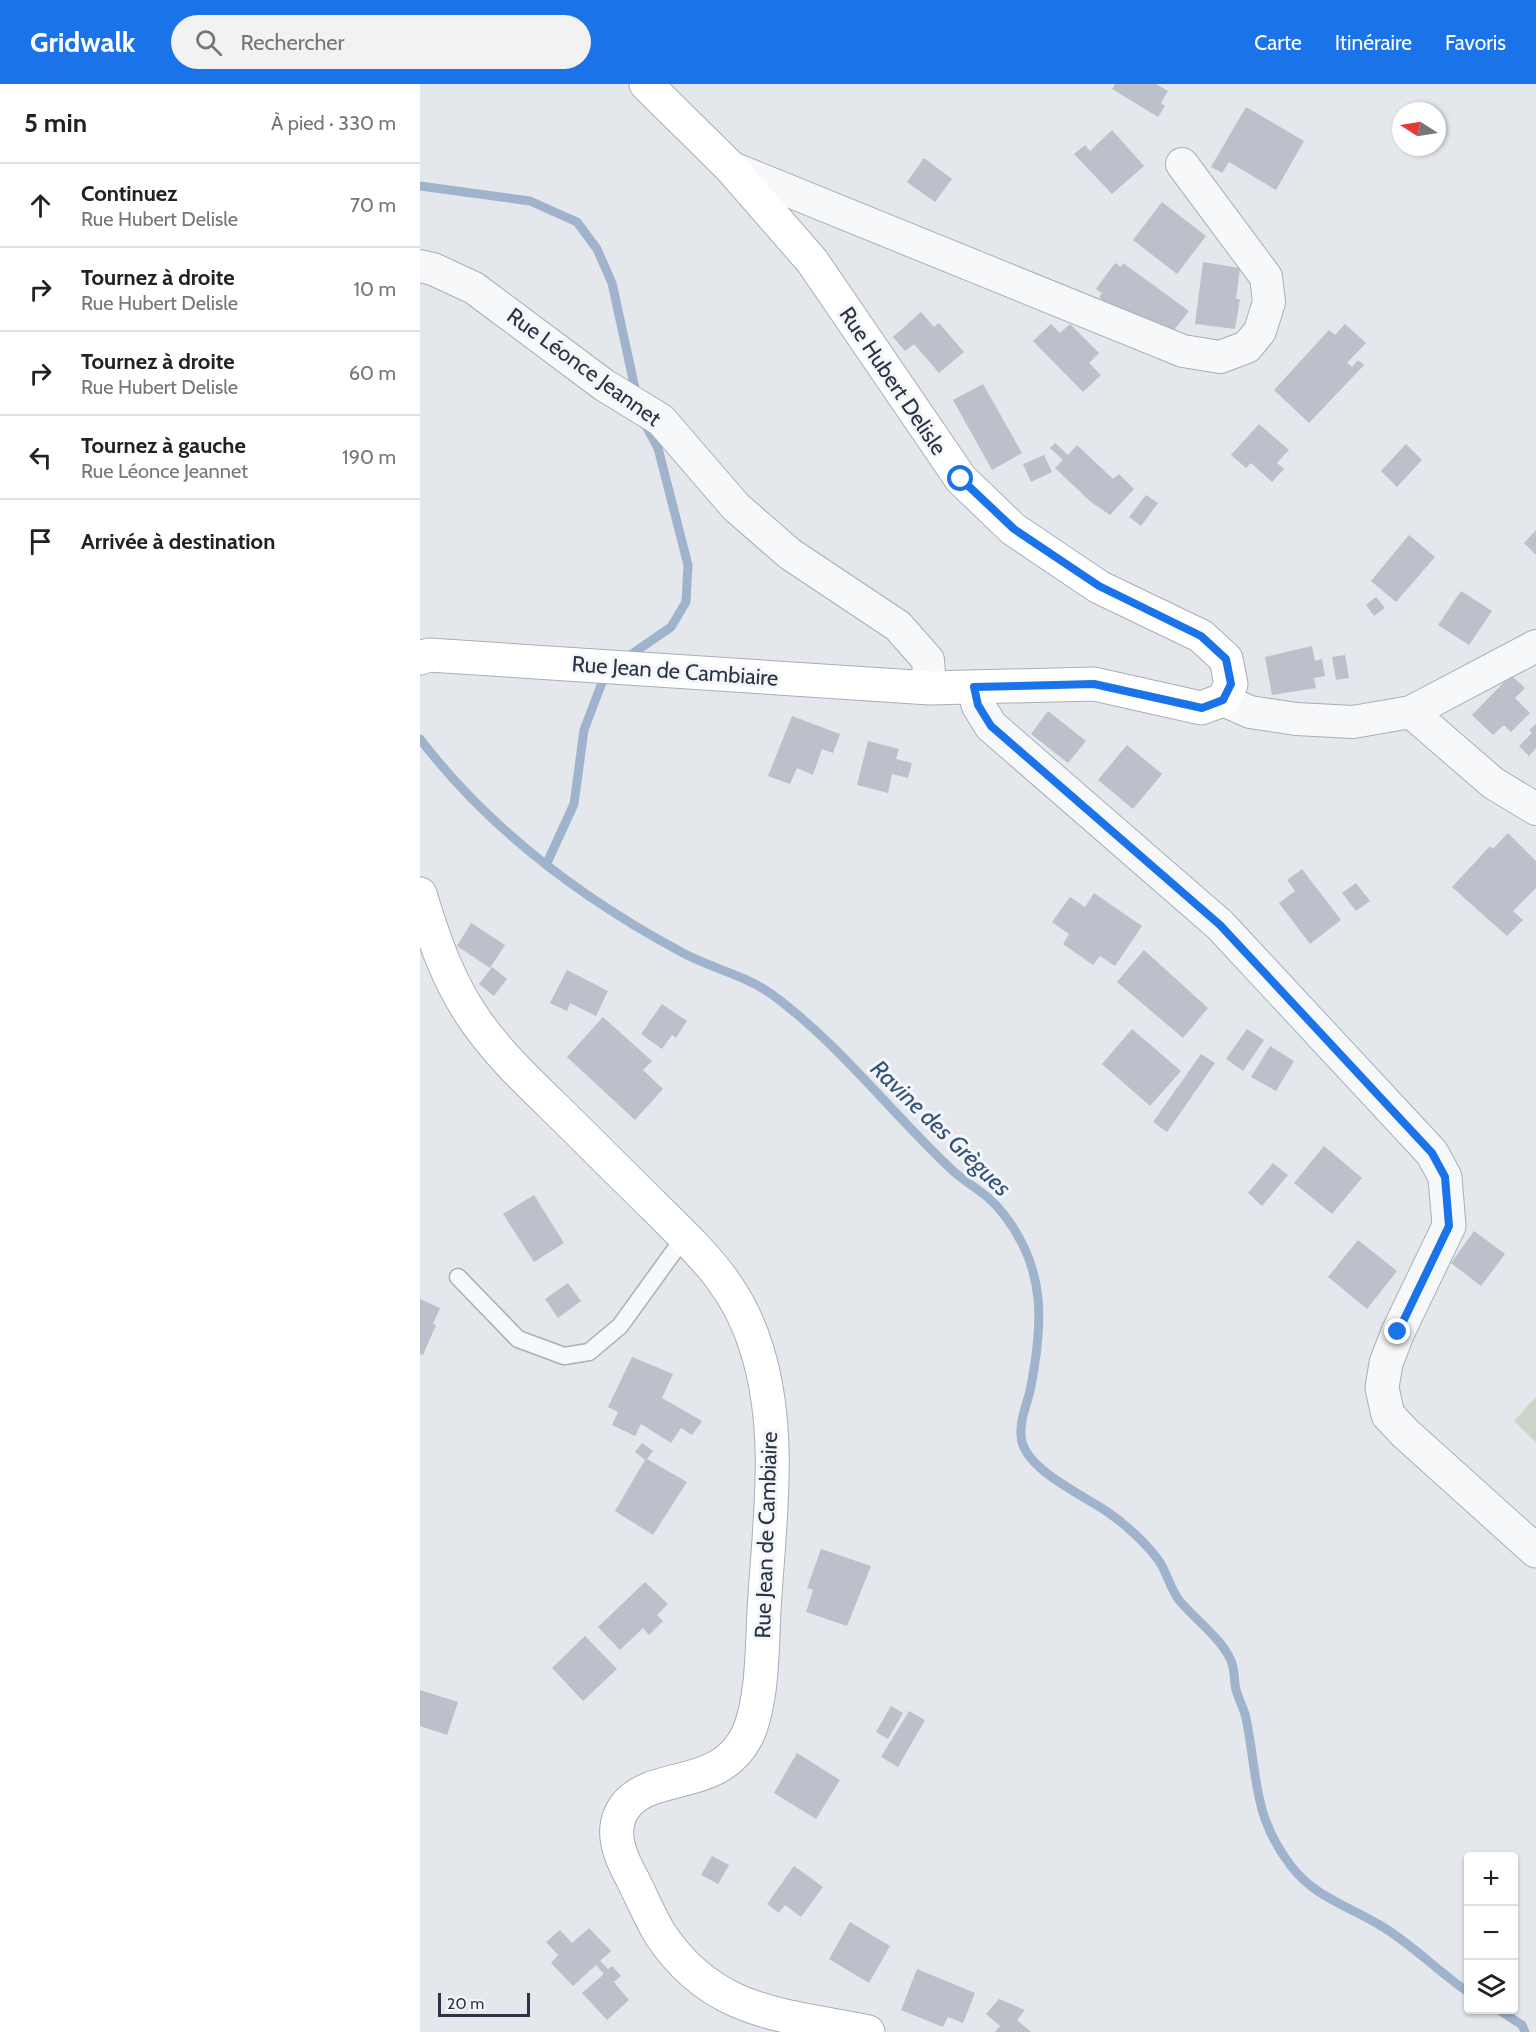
<!DOCTYPE html>
<html lang="fr">
<head>
<meta charset="utf-8">
<style>
  :root { --surface:#fff; --page:#f2f2f2; --text:#222; --muted:#767676; --line:#e0e0e0; --accent:#1a73e8 }
  body { margin:0; font-family:Cabin,sans-serif; background:var(--page); color:var(--text) }
  .controls { position:absolute; right:18px; bottom:18px; display:grid; overflow:hidden; border-radius:6px; box-shadow:0 2px 4px #0004 }
  .controls button { width:54px; height:54px; display:grid; place-items:center; padding:0; border:0; border-bottom:2px solid var(--line); background:var(--surface); color:var(--text); font:30px sans-serif }
  .compass { position:absolute; left:972px; top:18px; width:54px; height:54px; border-radius:50%; background:var(--surface); box-shadow:0 2px 4px #0004; rotate:282deg }
  .scale { position:absolute; left:18px; bottom:15px; width:92px; box-sizing:border-box; padding-left:6px; border:3px solid #2b3445; border-top:0; font-size:16px; line-height:21px; white-space:nowrap; color:#2b3445; -webkit-text-stroke:4px #f4f6f9; paint-order:stroke }
  .stop { position:absolute; width:18px; height:18px; margin:-14px; border:4px solid #1a73e8; border-radius:50%; background:#fff }
  .stop.end { background:#1a73e8; border-color:#fff; box-shadow:0 2px 6px #0008 }
  .list { margin:0; padding:0; list-style:none }
  h2 { display:flex; justify-content:space-between; align-items:center; height:78px; margin:0; padding:0 24px; font-size:26px }
  h2 small { font-size:20px; font-weight:400; color:var(--muted) }
  .list li { display:grid; grid-template-columns:39px 1fr auto; gap:18px; align-items:center; box-sizing:border-box; height:84px; padding:0 24px; border-top:2px solid var(--line) }
  .list b { display:block; font-size:22px; white-space:nowrap }
  .list p { margin:0; font-size:20px; white-space:nowrap; color:var(--muted) }
  .list em { font-size:20px; font-style:normal; color:var(--muted) }
  .icon { flex:none; width:33px; height:33px; fill:none; stroke:currentColor; stroke-width:2; stroke-linecap:round; stroke-linejoin:round }
  .map { position:relative; flex:none; width:1116px; height:1948px; overflow:hidden }
  header { display:flex; align-items:center; gap:36px; box-sizing:border-box; height:84px; padding:0 30px; background:var(--accent); color:#fff }
  header strong { font-size:28px }
  nav { display:flex; gap:33px; margin-inline-start:auto; font-size:21px }
  .search { width:420px; height:54px; background:var(--page); display:flex; align-items:center; gap:15px; box-sizing:border-box; padding:0 21px; border-radius:33px; color:var(--muted); font-size:22px }
  main { display:flex }
  aside { flex:1; background:var(--surface) }
  .map>svg:first-child { display:block }
  .green { fill:#c9d6c5 }
  .lines { fill:none; stroke-linecap:round; stroke-linejoin:round }
  .stream { stroke:#9fb4cc; stroke-width:9 }
  .building { fill:#bbc0ca }
  .service-casing { stroke:#a9aeb7; stroke-width:19 }
  .minor-casing { stroke:#a9aeb7; stroke-width:34 }
  .tertiary-casing { stroke:#a9aeb7; stroke-width:35 }
  .secondary-casing { stroke:#a9aeb7; stroke-width:35 }
  .service { stroke:#f7f8fa; stroke-width:16 }
  .minor { stroke:#f7f8fa; stroke-width:32 }
  .tertiary { stroke:#f7f8fa; stroke-width:33 }
  .secondary { stroke:#fff; stroke-width:33 }
  .route { stroke:#1a73e8; stroke-width:8 }
  .labels { text-anchor:middle; dominant-baseline:central; stroke-width:6; stroke-linejoin:round; paint-order:stroke }
  .street-label { font-size:22px; fill:#2b3445; stroke:#f4f6f9 }
  .water-label { font-size:24px; font-style:italic; fill:#34527a; stroke:#f4f6f9 }
</style>
</head>
<body>
<header>
<strong>Gridwalk</strong>
<div class="search"><svg class="icon" aria-label="search" viewBox="0 0 24 24"><circle cx="10" cy="10" r="6"/><path d="M15 15l6 6"/></svg>Rechercher</div>
<nav><a>Carte</a><a>Itinéraire</a><a>Favoris</a></nav>
</header>
<main>
<aside>
<h2>5 min<small>À pied · 330 m</small></h2>
<ul class="list">
<li><svg class="icon" aria-label="ahead" viewBox="0 0 24 24"><path d="M12 20V5M6 11l6-6 6 6"/></svg><div><b>Continuez</b><p>Rue Hubert Delisle</p></div><em>70 m</em></li>
<li><svg class="icon" aria-label="right" viewBox="0 0 24 24"><path d="M7 20v-9h11M14 6l5 5-5 5"/></svg><div><b>Tournez à droite</b><p>Rue Hubert Delisle</p></div><em>10 m</em></li>
<li><svg class="icon" aria-label="right" viewBox="0 0 24 24"><path d="M7 20v-9h11M14 6l5 5-5 5"/></svg><div><b>Tournez à droite</b><p>Rue Hubert Delisle</p></div><em>60 m</em></li>
<li><svg class="icon" aria-label="left" viewBox="0 0 24 24"><path d="M17 20v-9H6M10 6l-5 5 5 5"/></svg><div><b>Tournez à gauche</b><p>Rue Léonce Jeannet</p></div><em>190 m</em></li>
<li><svg class="icon" aria-label="arrive" viewBox="0 0 24 24"><path d="M6 21V4h12l-3 4 3 4H6"/></svg><div><b>Arrivée à destination</b></div></li>
</ul>
</aside>
<div class="map">
<svg width="1116" height="1948" viewBox="0 0 1116 1948">
  <rect width="100%" height="100%" fill="#e4e7ec"/>
  <path class="green" d="M1116,1313V1358L1094,1337Z"/>
  <g class="lines">
    <path class="stream" d="M0,102L110,117L157,138L177,165L192,199L216,309
      M206,574L251,543L266,518L268,481L238,364L224,338
      M0,655C69,745 164,816 263,869C291,884 324,891 350,909C419,959 471,1029 532,1086C552,1104 567,1108 585,1132C627,1187 623,1242 610,1307C606,1323 598,1340 602,1358C610,1388 665,1412 689,1429C706,1441 727,1460 739,1477C747,1489 750,1504 759,1516C776,1537 807,1558 813,1583C815,1592 814,1601 817,1609C820,1618 824,1625 826,1634C838,1692 832,1731 871,1782C895,1813 926,1821 958,1840C990,1858 1017,1887 1048,1908
      M126,781L154,720L164,646L186,588
      M1079,1926L1102,1941L1105,1948"/>
  </g>
  <path class="building" d="M695,0H736L748,7L741,19L745,22L738,33L692,5Z
    M826,23L884,57L856,106L809,78L802,89L791,83Z
    M692,46L724,82L692,110L654,70L665,61L670,67Z
    M504,74L532,95L515,118L487,98Z
    M742,118L786,152L757,190L713,156Z
    M783,178L820,184L816,215H820L815,245L775,240Z
    M695,179L701,183L703,179L769,227L755,245L743,248L694,225L679,213L682,209L676,205Z
    M501,228L514,243L519,239L544,268L519,289L494,260L485,267L473,253Z
    M631,240L640,249L650,240L679,269L669,279L681,291L663,308L613,257Z
    M925,240L946,259L927,279L932,283L938,276L944,281L889,339L854,306L909,246L915,251Z
    M563,300L602,369L572,386L533,316Z
    M839,340L869,366L857,379L864,385L852,398L831,379L826,384L811,371Z
    M635,359L648,371L657,361L693,395L699,390L714,405L690,431L671,418L635,384L643,376L630,364Z
    M986,360L1002,376L977,403L961,387Z
    M624,371L632,388L611,398L603,380Z
    M726,411L738,419L721,442L709,433Z
    M1116,446V471L1104,459Z
    M989,451L1015,473L976,518L951,497Z
    M1041,507L1072,527L1049,561L1018,541Z
    M956,513L965,524L954,532L946,521Z
    M892,562L895,577L902,575L905,592L894,594L896,604L852,611L845,573Z
    M925,571L929,594L916,596L912,573Z
    M1091,591L1105,604L1095,614L1110,629L1091,648L1084,641L1073,651L1052,631Z
    M628,627L666,657L648,679L611,650Z
    M372,632L420,650L413,669L402,665L393,691L377,684L370,700L348,692Z
    M1116,640V664L1109,672L1099,662L1112,649L1109,646Z
    M448,657L479,665L476,675L492,679L488,694L472,690L468,709L437,701Z
    M707,661L742,690L713,725L678,696Z
    M1088,749L1116,777V804L1093,827L1103,836L1087,852L1032,803L1070,762L1073,765Z
    M882,785L921,836L890,860L859,819L875,807L867,796Z
    M936,799L950,817L936,827L922,809Z
    M674,809L722,842L695,882L680,872L673,881L643,860L649,850L632,838L650,813L665,823Z
    M51,839L85,861L70,884L37,862Z
    M724,866L788,924L763,954L697,898Z
    M72,883L87,895L74,912L59,900Z
    M147,886L188,907L176,932L150,919L147,927L130,919Z
    M242,920L267,937L256,954L252,951L242,965L221,950Z
    M183,933L232,977L223,986L243,1005L215,1036L147,973Z
    M712,945L761,987L730,1022L682,980Z
    M827,945L844,956L823,987L806,975Z
    M850,962L874,977L856,1007L831,993Z
    M781,970L795,979L747,1048L733,1038Z
    M904,1062L942,1094L912,1130L874,1099Z
    M853,1079L868,1091L842,1122L828,1109Z
    M114,1111L144,1159L114,1178L83,1130Z
    M1054,1147L1085,1170L1061,1202L1031,1179Z
    M938,1156L977,1187L947,1225L908,1193Z
    M148,1199L161,1217L138,1234L125,1215Z
    M0,1215L20,1224L13,1240L16,1241L3,1271L0,1270Z
    M212,1273L253,1290L242,1314L282,1337L272,1351L261,1344L251,1359L221,1340L215,1352L192,1341L198,1328L188,1323Z
    M222,1359L233,1367L227,1375L267,1398L233,1451L195,1427L225,1376L215,1368Z
    M401,1465L451,1482L427,1542L386,1528L393,1506L387,1504Z
    M225,1498L248,1520L237,1531L243,1537L229,1551L223,1544L200,1566L178,1543Z
    M165,1552L197,1585L163,1617L132,1584Z
    M0,1606L38,1618L27,1651L0,1642Z
    M471,1622L483,1629L468,1655L456,1648Z
    M489,1627L505,1636L478,1683L461,1673Z
    M377,1669L420,1696L396,1735L354,1709Z
    M292,1772L309,1781L298,1800L281,1791Z
    M374,1782L403,1803L381,1833L365,1821L359,1829L347,1820Z
    M430,1838L470,1862L449,1899L409,1875Z
    M169,1844L191,1867L180,1877L188,1885L192,1882L201,1892L194,1898L209,1916L187,1936L162,1909L184,1890L176,1881L153,1902L131,1879L138,1871L126,1858L140,1846L152,1859Z
    M497,1885L555,1909L543,1939L528,1933L523,1943L481,1926Z
    M579,1915L605,1926L597,1936L611,1948H575L580,1942L566,1930Z"/>
  <g class="lines">
    <defs>
      <path id="service" d="M38,1193L98,1255L144,1272L169,1268L200,1242L265,1152"/>
      <path id="minor" d="M310,83L763,267L800,273L827,263L840,247L849,218L846,193L762,80
        M0,182L13,185L54,204L184,301L241,336L316,423L370,470L478,542L508,576L510,604
        M803,616L830,628L876,635L933,638L991,628L1116,562
        M991,628L1073,699L1116,725"/>
      <path id="tertiary" d="M554,603L558,621L571,642L800,841L1012,1069L1025,1093L1029,1142L978,1248L966,1279L962,1304L968,1331L985,1349L1116,1467"/>
      <path id="secondary" d="M0,574L9,571L510,604L674,600L781,624L803,616L811,600L806,575L781,552L679,503L593,445L541,395L392,177L310,83L226,0
        M0,810C14,856 29,900 57,939C79,970 106,996 133,1022C167,1055 200,1089 234,1122C280,1168 318,1201 337,1266C363,1349 349,1441 344,1526C342,1563 343,1618 327,1652C299,1707 236,1687 207,1720C187,1744 200,1773 213,1796C222,1814 230,1833 240,1850C294,1931 362,1930 448,1948"/>
    </defs>
    <use href="#service" class="service-casing"/>
    <use href="#minor" class="minor-casing"/>
    <use href="#tertiary" class="tertiary-casing"/>
    <use href="#secondary" class="secondary-casing"/>
    <use href="#service" class="service"/>
    <use href="#minor" class="minor"/>
    <use href="#tertiary" class="tertiary"/>
    <use href="#secondary" class="secondary"/>
  </g>
  <g class="lines">
    <path class="route" d="M541,395L594,445L679,502L781,552L806,575L811,600L803,616L782,624L674,600L554,603L558,621L571,642L800,841L1012,1069L1025,1093L1029,1142L978,1248"/>
  </g>
  <g class="labels">
    <g class="street-label">
      <text transform="translate(164 283) rotate(36)">Rue Léonce Jeannet</text>
      <text transform="translate(473 297) rotate(56)">Rue Hubert Delisle</text>
      <text transform="translate(255 587) rotate(4)">Rue Jean de Cambiaire</text>
      <text transform="translate(346 1451) rotate(-88)">Rue Jean de Cambiaire</text>
    </g>
    <g class="water-label">
      <text transform="translate(521 1044) rotate(44)">Ravine des Grègues</text>
    </g>
  </g>
</svg>
<div class="controls">
<button>+</button>
<button>−</button>
<button><svg class="icon" aria-label="layers" viewBox="0 0 24 24"><path d="M12 4l9 5-9 5-9-5zM3 14l9 5 9-5"/></svg></button>
</div>
<svg class="compass" viewBox="-18 -18 36 36"><path d="M0-13l5 13h-10z" fill="#e53935"/><path d="M0 13l5-13h-10z" fill="#767676"/></svg>
<div class="scale">20 m</div>
<div class="stop" style="left:541px;top:395px"></div>
<div class="stop end" style="left:978px;top:1248px"></div>
</div>
</main>
</body>
</html>
